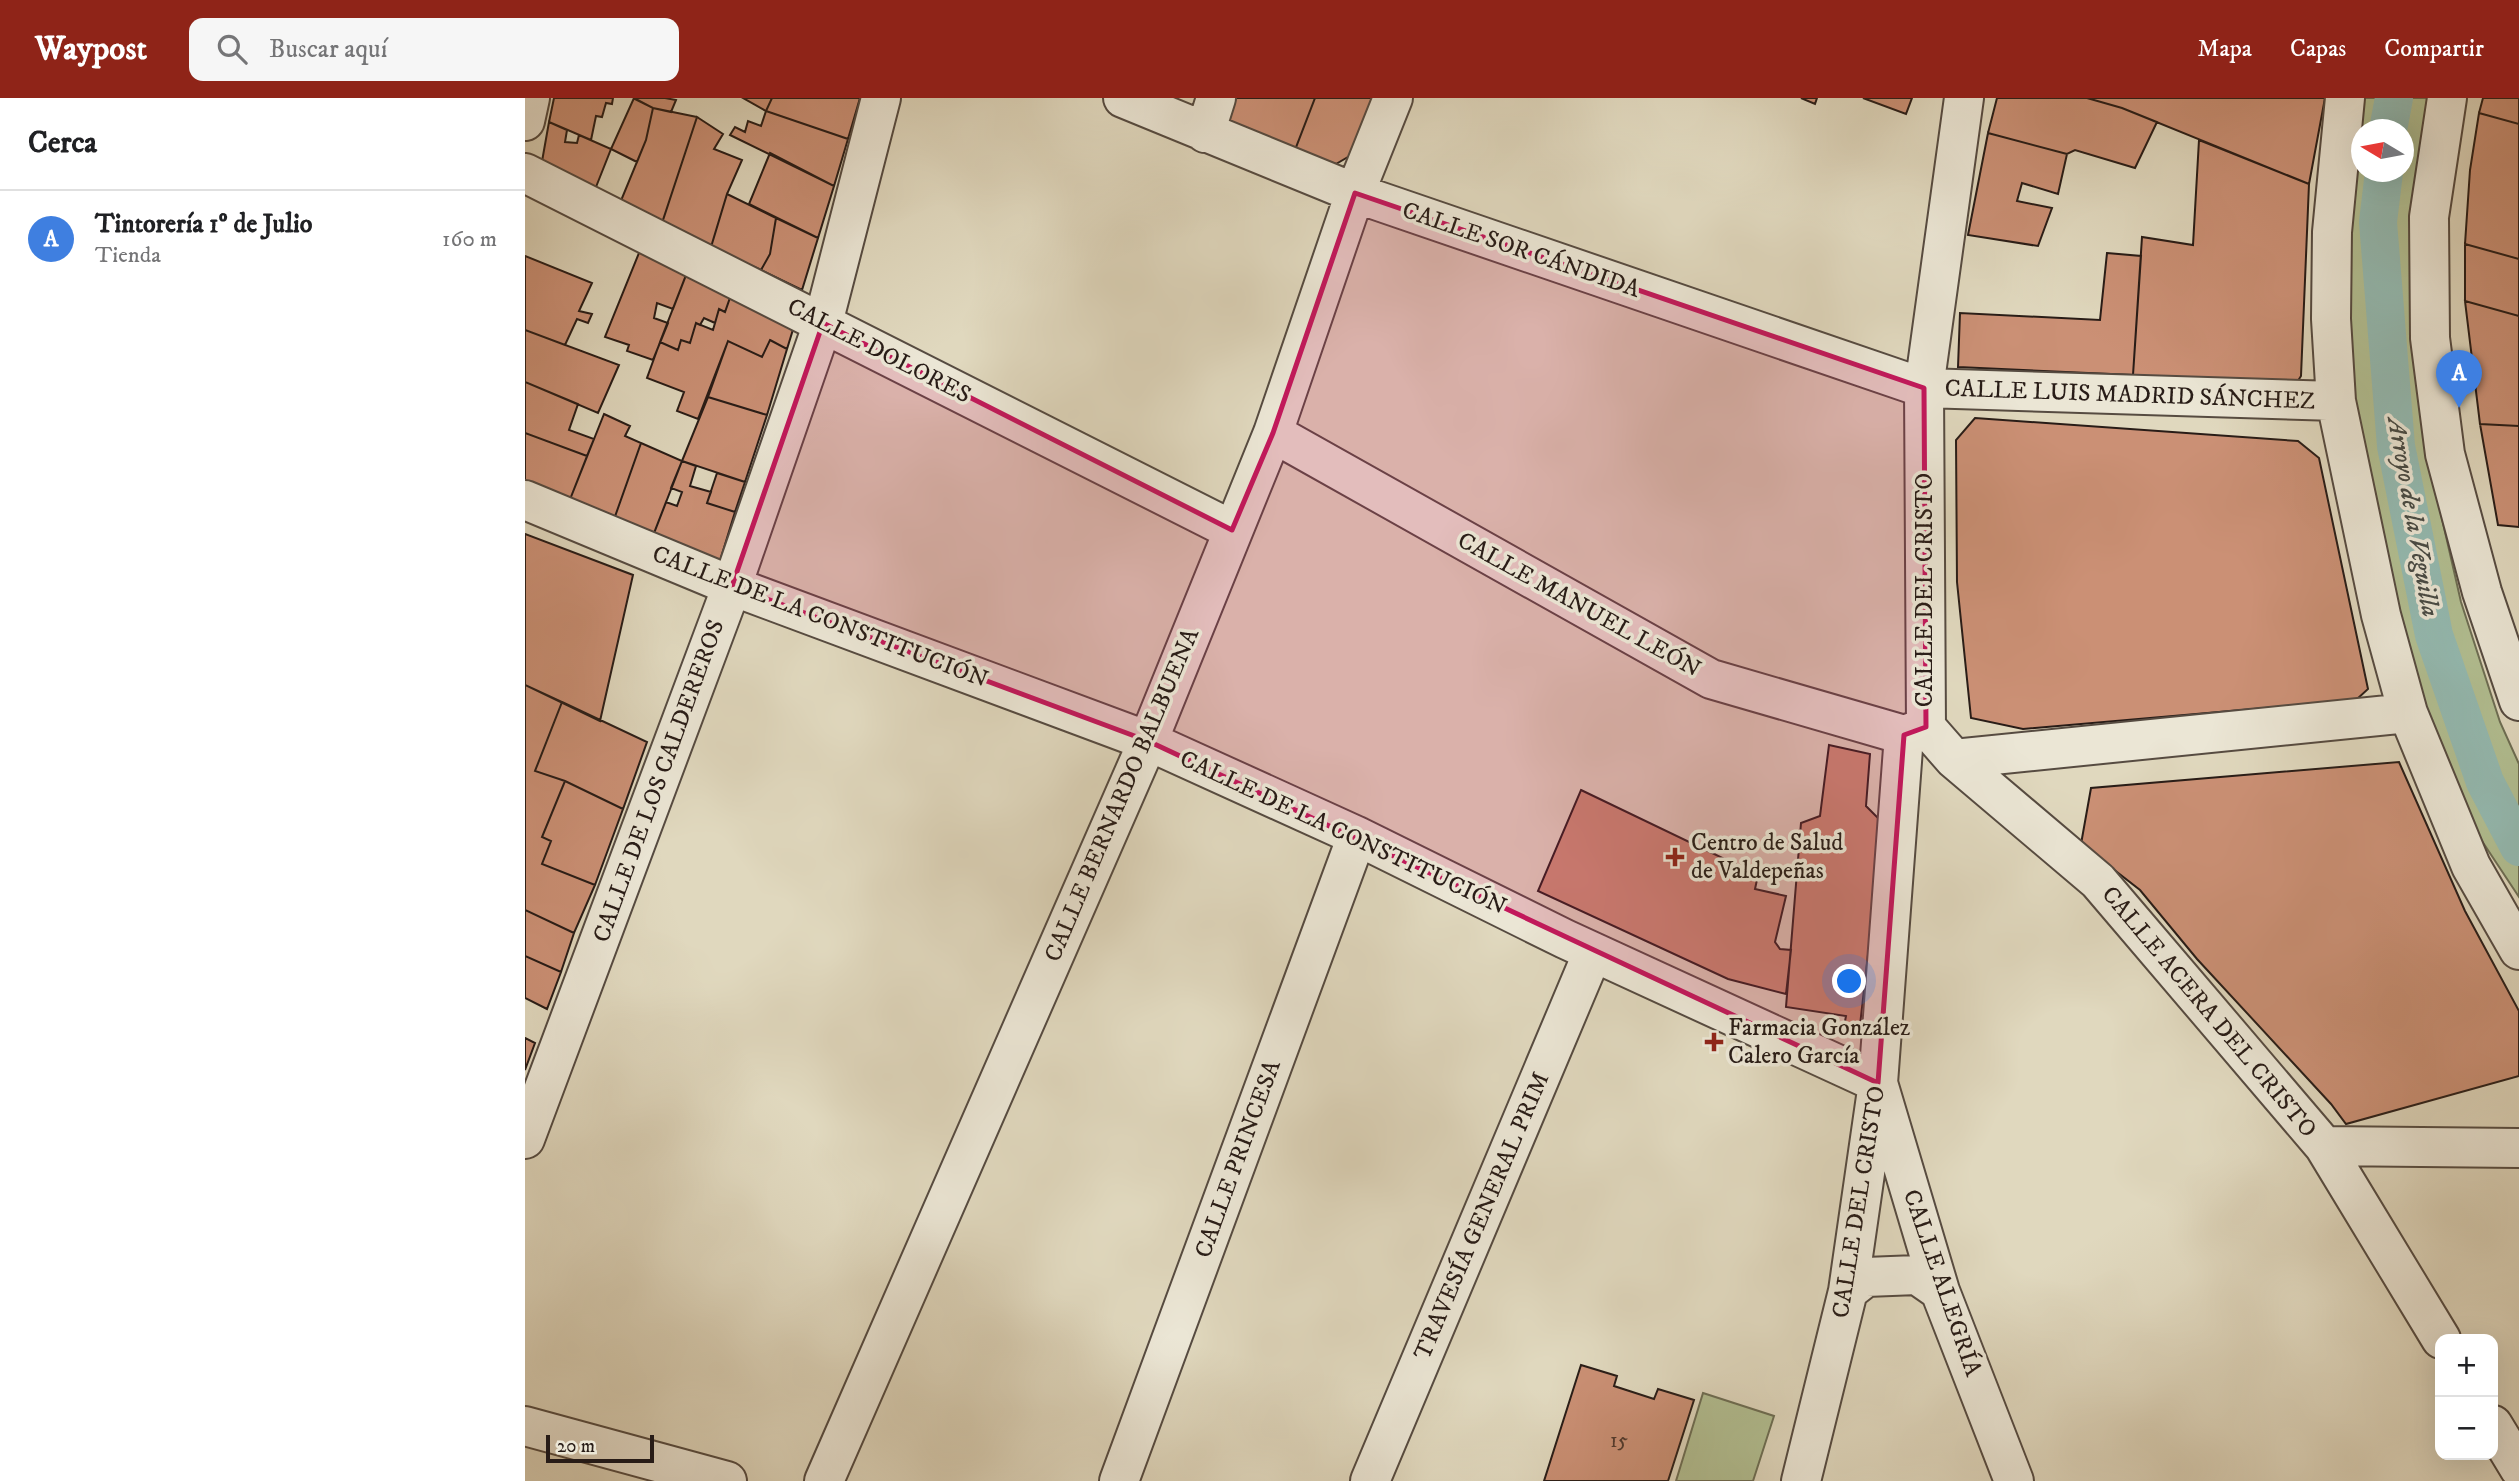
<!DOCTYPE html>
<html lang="es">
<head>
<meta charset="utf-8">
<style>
  :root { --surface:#fff; --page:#f6f6f6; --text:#202124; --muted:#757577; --line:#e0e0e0; --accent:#8f2418 }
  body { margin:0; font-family:"IM FELL DW Pica",serif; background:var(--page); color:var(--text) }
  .controls { position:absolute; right:21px; bottom:21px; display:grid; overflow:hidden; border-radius:14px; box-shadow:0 7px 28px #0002 }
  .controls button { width:63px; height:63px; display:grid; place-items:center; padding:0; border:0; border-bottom:2px solid var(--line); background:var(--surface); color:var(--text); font:35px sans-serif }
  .compass { position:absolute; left:1826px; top:21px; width:63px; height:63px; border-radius:50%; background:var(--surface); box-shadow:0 7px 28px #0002; rotate:280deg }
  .scale { position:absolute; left:21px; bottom:18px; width:108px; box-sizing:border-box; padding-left:7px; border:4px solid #281c17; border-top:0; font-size:19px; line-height:24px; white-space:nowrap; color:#281c17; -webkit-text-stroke:5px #ebe6d5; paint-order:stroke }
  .you { position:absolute; left:1325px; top:884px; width:24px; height:24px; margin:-18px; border:5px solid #fff; border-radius:50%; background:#1a73e8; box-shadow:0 0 0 10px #1a73e833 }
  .badge { display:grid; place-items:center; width:46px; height:46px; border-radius:50%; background:var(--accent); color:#fff; font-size:23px; font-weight:700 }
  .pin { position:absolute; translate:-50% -58px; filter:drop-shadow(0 2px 4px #0008) }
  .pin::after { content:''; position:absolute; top:37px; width:24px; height:21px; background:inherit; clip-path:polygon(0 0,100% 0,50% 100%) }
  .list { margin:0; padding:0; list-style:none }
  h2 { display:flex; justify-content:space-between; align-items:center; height:91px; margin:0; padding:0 28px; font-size:30px }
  h2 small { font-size:23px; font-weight:400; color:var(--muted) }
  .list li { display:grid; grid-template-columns:46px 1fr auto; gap:21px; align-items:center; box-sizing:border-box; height:98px; padding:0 28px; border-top:2px solid var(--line) }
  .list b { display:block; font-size:26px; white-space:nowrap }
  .list p { margin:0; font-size:23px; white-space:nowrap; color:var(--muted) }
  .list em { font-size:23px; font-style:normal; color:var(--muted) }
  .icon { flex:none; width:38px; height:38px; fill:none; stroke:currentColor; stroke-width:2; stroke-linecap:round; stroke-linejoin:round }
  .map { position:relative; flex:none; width:1994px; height:1383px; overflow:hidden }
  header { display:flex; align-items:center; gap:42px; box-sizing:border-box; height:98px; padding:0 35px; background:var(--accent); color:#fff }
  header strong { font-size:33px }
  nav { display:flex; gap:38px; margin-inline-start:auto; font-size:24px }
  .search { width:490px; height:63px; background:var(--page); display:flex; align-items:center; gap:18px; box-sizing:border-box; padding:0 24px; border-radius:14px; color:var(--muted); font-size:26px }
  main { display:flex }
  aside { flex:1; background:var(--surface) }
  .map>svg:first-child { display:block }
  .green { fill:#b2bf92; stroke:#6d6e54; stroke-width:2; fill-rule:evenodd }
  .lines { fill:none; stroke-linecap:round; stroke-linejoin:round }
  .canal { stroke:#94bab1; stroke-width:38 }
  .building { fill:#cb9075; stroke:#281c17; stroke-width:2 }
  .minor-casing { stroke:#564b41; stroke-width:42 }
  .minor { stroke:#ebe6d5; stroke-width:38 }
  .marked { fill:#c2185b; fill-opacity:0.2; stroke:#c2185b; stroke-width:5; stroke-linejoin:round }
  .poi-dot { fill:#8f2418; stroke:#ebe6d5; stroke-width:2.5 }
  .labels { text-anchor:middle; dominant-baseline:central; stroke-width:7; stroke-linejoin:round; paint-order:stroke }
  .number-label { font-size:21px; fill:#51392e }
  .street-label { font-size:24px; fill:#281c17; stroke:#ebe6d5 }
  .poi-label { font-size:24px; fill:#281c17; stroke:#ebe6d5; text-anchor:start }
  .water-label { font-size:26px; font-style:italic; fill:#484b45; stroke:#ebe6d5 }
</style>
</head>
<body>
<header>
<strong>Waypost</strong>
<div class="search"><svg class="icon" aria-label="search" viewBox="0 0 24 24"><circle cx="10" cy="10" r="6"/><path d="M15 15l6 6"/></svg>Buscar aquí</div>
<nav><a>Mapa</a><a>Capas</a><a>Compartir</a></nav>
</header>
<main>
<aside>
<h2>Cerca<small></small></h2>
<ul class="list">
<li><span class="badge" style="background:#3f7fe0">A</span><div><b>Tintorería 1º de Julio</b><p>Tienda</p></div><em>160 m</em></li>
</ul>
</aside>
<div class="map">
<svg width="1994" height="1383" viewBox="0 0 1994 1383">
  <rect width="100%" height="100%" fill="#e0d8be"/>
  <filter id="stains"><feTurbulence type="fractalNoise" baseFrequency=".00286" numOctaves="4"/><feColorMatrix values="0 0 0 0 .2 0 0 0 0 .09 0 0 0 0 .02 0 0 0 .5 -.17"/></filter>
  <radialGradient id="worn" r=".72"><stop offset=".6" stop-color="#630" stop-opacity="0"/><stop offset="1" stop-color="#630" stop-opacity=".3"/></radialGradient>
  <path class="green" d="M1839,0H1903L1902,355L1936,504L1975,624L1994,666V799L1949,731L1896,613L1830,302L1825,220L1826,108ZM1836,32H1878V74H1836Z
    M1178,1295L1249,1318L1228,1383H1151Z"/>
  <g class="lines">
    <path class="canal" d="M1863,32L1869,0
      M1859,74L1853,124L1871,348L1909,537L1960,684L1994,749"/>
  </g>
  <path class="building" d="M29,0H88L87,6L81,5L77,19L71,18L66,42L24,24Z
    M108,0H140L151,2L146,14L128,10Z
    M109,0L128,10L121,42L112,64L86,51Z
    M218,0H247L241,13Z
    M247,0H335L323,41L241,13Z
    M711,0H790L770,52L701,28Z
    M790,0H853L833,53L811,66L770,52Z
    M1276,0H1292L1290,6Z
    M1338,0H1387L1381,16Z
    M1472,0H1562L1597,10L1632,24L1610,70L1550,52L1542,56L1463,35Z
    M1562,0H1800L1784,86L1597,10Z
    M1958,0H1994V26L1954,15Z
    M128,10L172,19L137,125L95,105L121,42Z
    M241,13L323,41L309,88L205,37L210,29L220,34L223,23L236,28Z
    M1954,15L1994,26V161L1940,146L1945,72Z
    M172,19L198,36L189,51L217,62L202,96L186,149L137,125Z
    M24,24L42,32L40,44L52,45L54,37L86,51L69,94L16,69Z
    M1463,35L1542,56L1533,96L1497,85L1492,103L1527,110L1513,148L1443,137Z
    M1674,42L1784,86L1776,278L1769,289L1608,277L1617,139L1668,147Z
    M245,55L309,88L293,140L224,106Z
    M202,96L251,120L245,156L236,172L186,149Z
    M251,120L293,140L277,192L236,172L245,156Z
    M1940,146L1994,161V218L1940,203Z
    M116,150L163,172L148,211L132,205L129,220L143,225L128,262L102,253L104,247L80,239Z
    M1582,155L1616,158L1608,277L1433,269L1435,215L1575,222Z
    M0,158L67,185L54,213L67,216L63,225L52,221L40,247L0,232Z
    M163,172L207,194L200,214L194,211L190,225L179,220L175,227L171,225L165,245L156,242L153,252L135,244Z
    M207,194L270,225L262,251L245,242L237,259L203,243L173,321L152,313L159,294L122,280L135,244L153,252L156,242L165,245L171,225L188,232L194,211L200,214Z
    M1940,203L1994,218V328L1955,326Z
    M0,232L94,267L73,315L0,284Z
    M245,242L262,251L242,317L183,299L203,243L237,259Z
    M0,284L53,306L44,332L69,341L62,358L0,335Z
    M183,299L242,317L220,384L157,363Z
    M79,316L105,328L100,338L116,345L87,427L42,409Z
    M1450,320L1773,343L1794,360L1843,591L1831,602L1498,631L1446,620L1432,484L1431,342Z
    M1955,326L1994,328V429L1973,427Z
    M0,335L62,358L42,409L0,391Z
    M116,345L157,363L126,443L87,427Z
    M157,363L171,368L165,388L186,394L182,405L210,414L194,466L126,443L141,404L152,408L157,394L146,390Z
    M192,375L220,384L210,414L182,405Z
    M0,436L108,477L75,623L0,587Z
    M0,587L37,604L10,673L40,683L17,739L26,743L17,766L70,787L49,835L0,812Z
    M37,604L122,644L98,711L40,683L10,673Z
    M1304,647L1345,656L1341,708L1358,725L1334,936L1318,934L1321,918L1261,909L1276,725L1295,718Z
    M1874,664L1940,813L1994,913V978L1821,1026L1806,1006L1672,861L1615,792L1556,746L1566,690Z
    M40,683L98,711L70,787L17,766L26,743L17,739Z
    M1056,692L1233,777L1230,791L1261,798L1250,844L1255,851L1266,852L1261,896L1203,881L1013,793Z
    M0,812L49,835L36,874L0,858Z
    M0,858L36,874L22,911L0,900Z
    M0,940L10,945L0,972Z
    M1056,1267L1092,1278L1089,1288L1129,1301L1133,1291L1169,1302L1143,1383H1019Z"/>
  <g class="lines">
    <defs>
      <path id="minor" d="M598,0L830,95L1399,290L1811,303
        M1820,0L1807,134L1806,221L1811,303L1856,517L1883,615L1946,768L1994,852
        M1922,0L1904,119L1905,240L1920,356L1957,494L1994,603
        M0,23L5,0
        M680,35L691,0
        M0,75L707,432
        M748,335L1186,581L1379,637
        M0,402L207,488L623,643L832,738L1040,841L1353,985L1415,1193L1489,1383
        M1401,629L1429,661L1573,783L1799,1048L1916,1241
        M1429,661L1883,615
        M0,1041L207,488L298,225L356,0
        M1799,1048L1994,1050
        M1323,1193L1341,1179L1392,1177L1415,1193
        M1968,1327L1994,1370
        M0,1328L202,1383
        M299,1383L623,643L748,335L830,95L868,0
        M594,1383L832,738
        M845,1383L1068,854
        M1276,1383L1323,1193L1353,985L1379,637L1401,629L1399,290L1439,0"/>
    </defs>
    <use href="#minor" class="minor-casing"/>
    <use href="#minor" class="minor"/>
  </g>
  <path class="marked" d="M830,95L1399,290L1401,629L1379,637L1353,985L623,643L207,488L298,225L707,432L748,335Z"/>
  <g class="poi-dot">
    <path d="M1146.5 748.5h7v7h7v7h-7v7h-7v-7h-7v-7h7z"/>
    <path d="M1185.5 933.5h7v7h7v7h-7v7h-7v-7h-7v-7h7z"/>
  </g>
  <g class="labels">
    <g class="number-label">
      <text x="1094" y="1343">15</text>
    </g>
    <g class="street-label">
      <text transform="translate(996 152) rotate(19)">CALLE SOR CÁNDIDA</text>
      <text transform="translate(354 253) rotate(27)">CALLE DOLORES</text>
      <text transform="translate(1605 297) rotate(2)">CALLE LUIS MADRID SÁNCHEZ</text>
      <text transform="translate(1400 492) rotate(-90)">CALLE DEL CRISTO</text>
      <text transform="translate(1054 507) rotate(29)">CALLE MANUEL LEÓN</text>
      <text transform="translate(295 519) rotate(21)">CALLE DE LA CONSTITUCIÓN</text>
      <text transform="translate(134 683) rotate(-70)">CALLE DE LOS CALDEREROS</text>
      <text transform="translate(597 697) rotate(-67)">CALLE BERNARDO BALBUENA</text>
      <text transform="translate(818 735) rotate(25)">CALLE DE LA CONSTITUCIÓN</text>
      <text transform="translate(1684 914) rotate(50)">CALLE ACERA DEL CRISTO</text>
      <text transform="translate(713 1061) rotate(-70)">CALLE PRINCESA</text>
      <text transform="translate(1334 1104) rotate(-81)">CALLE DEL CRISTO</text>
      <text transform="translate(957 1118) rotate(-67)">TRAVESÍA GENERAL PRIM</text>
      <text transform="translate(1417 1185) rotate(71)">CALLE ALEGRÍA</text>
    </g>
    <g class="poi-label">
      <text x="1166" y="745">Centro de Salud<tspan x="1166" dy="28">de Valdepeñas</tspan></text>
      <text x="1203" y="930">Farmacia González<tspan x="1203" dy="28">Calero García</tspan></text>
    </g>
    <g class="water-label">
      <text transform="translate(1888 419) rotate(80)">Arroyo de la Veguilla</text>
    </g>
  </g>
  <rect width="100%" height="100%" filter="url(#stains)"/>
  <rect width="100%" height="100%" fill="url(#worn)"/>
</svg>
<div class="controls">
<button>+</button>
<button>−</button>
</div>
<svg class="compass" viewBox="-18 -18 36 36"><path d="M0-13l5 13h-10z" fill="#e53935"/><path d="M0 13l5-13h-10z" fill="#757577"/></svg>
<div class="scale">20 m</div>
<div class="you"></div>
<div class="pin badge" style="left:1934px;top:310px;background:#3f7fe0">A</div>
</div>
</main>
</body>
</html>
